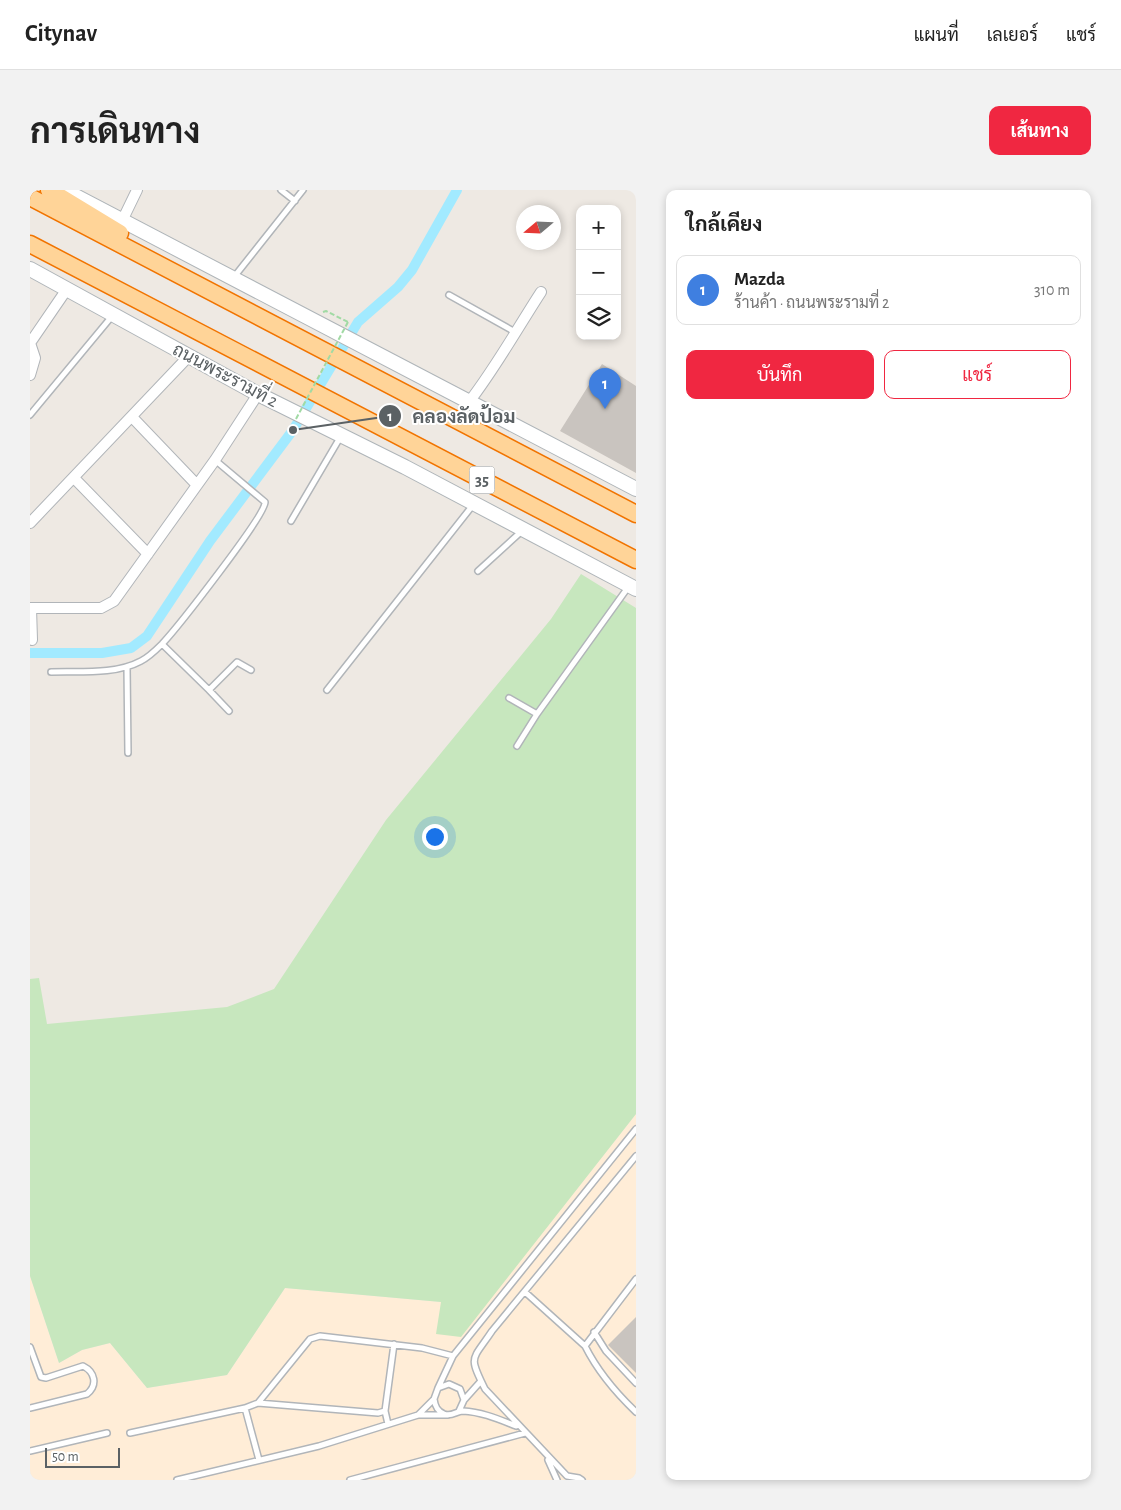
<!DOCTYPE html>
<html lang="th">
<head>
<meta charset="utf-8">
<style>
  :root { --surface:#fff; --page:#f2f2f2; --text:#222; --muted:#767676; --line:#e0e0e0; --accent:#f02741 }
  body { margin:0; font-family:"Alegreya Sans",Sarabun,sans-serif; background:var(--page); color:var(--text) }
  .controls { position:absolute; right:15px; top:15px; display:grid; overflow:hidden; border-radius:10px; box-shadow:0 2px 8px #0003 }
  .controls button { width:45px; height:45px; display:grid; place-items:center; padding:0; border:0; border-bottom:1px solid var(--line); background:var(--surface); color:var(--text); font:25px sans-serif }
  .compass { position:absolute; left:486px; top:15px; width:45px; height:45px; border-radius:50%; background:var(--surface); box-shadow:0 2px 8px #0003; rotate:251deg }
  .scale { position:absolute; left:15px; bottom:12px; width:75px; box-sizing:border-box; padding-left:5px; border:2px solid #5b6164; border-top:0; font-size:14px; line-height:18px; white-space:nowrap; color:#5b6164; -webkit-text-stroke:4px #fff; paint-order:stroke }
  .you { position:absolute; left:404px; top:646px; width:18px; height:18px; margin:-12px; border:4px solid #fff; border-radius:50%; background:#1a73e8; box-shadow:0 0 0 8px #1a73e833 }
  .badge { display:grid; place-items:center; width:32px; height:32px; border-radius:50%; background:var(--accent); color:#fff; font-size:16px; font-weight:700 }
  .pin { position:absolute; translate:-50% -41px; filter:drop-shadow(0 1px 2px #0008) }
  .pin::after { content:''; position:absolute; top:26px; width:18px; height:15px; background:inherit; clip-path:polygon(0 0,100% 0,50% 100%) }
  .list { margin:0; padding:0; list-style:none }
  h2 { display:flex; justify-content:space-between; align-items:center; height:65px; margin:0; padding:0 20px; font-size:21px }
  h2 small { font-size:16px; font-weight:400; color:var(--muted) }
  .list li { display:grid; grid-template-columns:32px 1fr auto; gap:15px; align-items:center; box-sizing:border-box; height:70px; margin:0 10px 10px; padding:0 10px; border:1px solid var(--line); border-radius:10px }
  .list b { display:block; font-size:19px; white-space:nowrap }
  .list p { margin:0; font-size:16px; white-space:nowrap; color:var(--muted) }
  .list em { font-size:16px; font-style:normal; color:var(--muted) }
  .actions { display:flex; gap:10px; padding:15px 20px }
  .actions a { flex:1; padding:11px 0; border:1px solid var(--accent); border-radius:10px; text-align:center; font-size:18px; color:var(--accent) }
  .actions .main { background:var(--accent); color:#fff }
  .icon { flex:none; width:28px; height:28px; fill:none; stroke:currentColor; stroke-width:2; stroke-linecap:round; stroke-linejoin:round }
  .map { position:relative; flex:none; width:606px; height:1290px; overflow:hidden; border-radius:10px }
  header { display:flex; align-items:center; gap:30px; box-sizing:border-box; height:70px; padding:0 25px; background:var(--surface); border-bottom:1px solid var(--line) }
  header strong { font-size:24px }
  nav { display:flex; gap:28px; margin-inline-start:auto; font-size:18px }
  .intro { display:flex; align-items:center; justify-content:space-between; box-sizing:border-box; height:120px; padding:0 30px }
  h1 { margin:0; font-size:35px }
  .button { padding:12px 22px; border-radius:10px; background:var(--accent); color:#fff; font-size:18px; font-weight:700 }
  main { display:flex; gap:30px; padding:0 30px }
  aside { flex:1; background:var(--surface); border-radius:10px; box-shadow:0 2px 8px #0003 }
  .map>svg:first-child { display:block }
  .commercial { fill:#ffedd7 }
  .green { fill:#c7e7be }
  .lines { fill:none; stroke-linecap:round; stroke-linejoin:round }
  .canal { stroke:#a2eaff; stroke-width:10 }
  .building { fill:#c9c4bf }
  .service-casing { stroke:#b1b5b9; stroke-width:8 }
  .minor-casing { stroke:#b1b5b9; stroke-width:12 }
  .secondary-casing { stroke:#afb5b9; stroke-width:16 }
  .trunk-casing { stroke:#f17400; stroke-width:19 }
  .path { stroke:#a1daa4; stroke-width:2; stroke-dasharray:5 2.5; stroke-linecap:butt }
  .service { stroke:#fff; stroke-width:5 }
  .minor { stroke:#fff; stroke-width:10 }
  .secondary { stroke:#fff; stroke-width:14 }
  .trunk { stroke:#ffd498; stroke-width:16 }
  .path-bridge { stroke:#a1daa4; stroke-width:2; stroke-dasharray:5 2.5; stroke-linecap:butt }
  .labels { text-anchor:middle; dominant-baseline:central; stroke-width:4; stroke-linejoin:round; paint-order:stroke }
  .shield { fill:#fff; stroke:#8c9092; stroke-width:1 }
  .shield-label { font-size:16px; font-weight:bold; fill:#5b6164 }
  .street-label { font-size:18px; fill:#5b6164; stroke:#fff }
  .leader { fill:none; stroke:#5b6164; stroke-width:2 }
  .callout-dot { fill:#5b6164; stroke:#fff; stroke-width:2 }
  .mark-label { font-size:15px; text-anchor:middle; font-weight:bold; fill:#fff }
  .callout-label { font-size:19px; text-anchor:middle; font-weight:bold; fill:#5b6164; stroke:#fff; stroke-width:4; stroke-linejoin:round; paint-order:stroke }
</style>
</head>
<body>
<header>
<strong>Citynav</strong>
<nav><a>แผนที่</a><a>เลเยอร์</a><a>แชร์</a></nav>
</header>
<div class="intro"><h1>การเดินทาง</h1><a class="button">เส้นทาง</a></div>
<main>
<div class="map">
<svg width="606" height="1290" viewBox="0 0 606 1290">
  <rect width="100%" height="100%" fill="#eee9e3"/>
  <path class="commercial" d="M606,924V1290H0V1086L29,1173L52,1160L80,1153L117,1198L197,1185L255,1098L411,1112L430,1147Z"/>
  <path class="green" d="M551,384L606,418V924L431,1147L406,1144L411,1112L255,1098L197,1185L117,1198L80,1153L52,1160L29,1173L0,1086V789L9,788L17,834L197,817L244,799L356,630L521,429Z"/>
  <g class="lines">
    <path class="canal" d="M0,463H72L101,458L117,446L180,351L263,240L328,132L368,97L382,80L427,0"/>
  </g>
  <path class="building" d="M572,174L606,196V283L530,241Z
    M606,1127V1183L578,1155Z"/>
  <g class="lines">
    <defs>
      <path id="service" d="M251,0L265,11
        M204,87L273,0
        M419,105L485,142
        M0,225L83,125
        M261,331L311,246
        M448,381L493,340
        M132,454L179,500L207,472L221,480
        M97,477L98,563
        M21,482C49,481 85,485 111,471C119,467 126,460 132,454C147,438 236,325 235,312L185,270
        M179,500L199,521
        M297,500L443,315
        M479,508L507,524
        M487,556L507,524L599,396
        M606,1089L555,1156C568,1182 585,1202 606,1222
        M495,1102L555,1156
        M564,1142L576,1161L606,1193
        M0,1157L11,1187L16,1188L53,1176C65,1182 68,1195 57,1204L0,1218
        M408,1198L423,1166L606,939
        M434,1210L451,1191
        M228,1213L348,1223L355,1221L364,1154
        M355,1221L358,1234
        M429,1221L434,1210L430,1199L419,1194L408,1198L404,1209C405,1216 407,1221 414,1224C422,1227 426,1221 433,1221C452,1222 468,1229 486,1236
        M388,1225L404,1209
        M100,1243L215,1218
        M0,1261L77,1243
        M229,1270L215,1218L228,1213L280,1149L290,1146L392,1158L423,1166
        M518,1270L527,1290
        M147,1290L289,1256L388,1225H418
        M320,1290L495,1243
        M552,1290L549,1288L537,1286L455,1199C438,1165 442,1171 462,1141L606,966"/>
      <path id="minor" d="M92,31L107,0
        M0,185L5,168L0,153L37,99
        M439,212C466,177 487,139 511,102
        M102,227L167,295
        M44,288L118,364
        M0,333L159,166
        M0,418H71L84,411L185,270L228,204
        M1,418L2,450"/>
      <path id="secondary" d="M34,0L606,299
        M0,79L228,204L375,277L606,399"/>
      <path id="trunk" d="M19,0L90,43
        M0,7L606,324
        M0,54L606,370"/>
    </defs>
    <use href="#service" class="service-casing"/>
    <use href="#minor" class="minor-casing"/>
    <use href="#secondary" class="secondary-casing"/>
    <use href="#trunk" class="trunk-casing"/>
    <path class="path" d="M293,122L296,121L318,132"/>
    <use href="#service" class="service"/>
    <use href="#minor" class="minor"/>
    <use href="#secondary" class="secondary"/>
    <use href="#trunk" class="trunk"/>
    <path class="path-bridge" d="M266,229L318,132"/>
  </g>
  <g class="labels">
    <rect class="shield" x="439.5" y="276.5" width="25" height="27" rx="4"/>
    <g class="shield-label">
      <text x="452" y="290">35</text>
    </g>
    <g class="street-label">
      <text transform="translate(195 186) rotate(28)">ถนนพระรามที่ 2</text>
    </g>
  </g>
  <path class="leader" d="M263 240L360 226"/>
  <g class="callout-dot">
    <circle cx="263" cy="240" r="5"/>
    <circle cx="360" cy="226" r="12"/>
  </g>
  <g class="mark-label">
    <text x="360" y="231">1</text>
  </g>
  <g class="callout-label">
    <text x="434" y="233">คลองลัดป้อม</text>
  </g>
</svg>
<div class="controls">
<button>+</button>
<button>−</button>
<button><svg class="icon" aria-label="layers" viewBox="0 0 24 24"><path d="M12 4l9 5-9 5-9-5zM3 14l9 5 9-5"/></svg></button>
</div>
<svg class="compass" viewBox="-18 -18 36 36"><path d="M0-13l5 13h-10z" fill="#e53935"/><path d="M0 13l5-13h-10z" fill="#767676"/></svg>
<div class="scale">50 m</div>
<div class="you"></div>
<div class="pin badge" style="left:575px;top:219px;background:#3f7fe0">1</div>
</div>
<aside>
<h2>ใกล้เคียง<small></small></h2>
<ul class="list">
<li><span class="badge" style="background:#3f7fe0">1</span><div><b>Mazda</b><p>ร้านค้า · ถนนพระรามที่ 2</p></div><em>310 m</em></li>
</ul>
<div class="actions"><a class="main">บันทึก</a><a>แชร์</a></div>
</aside>
</main>
</body>
</html>
